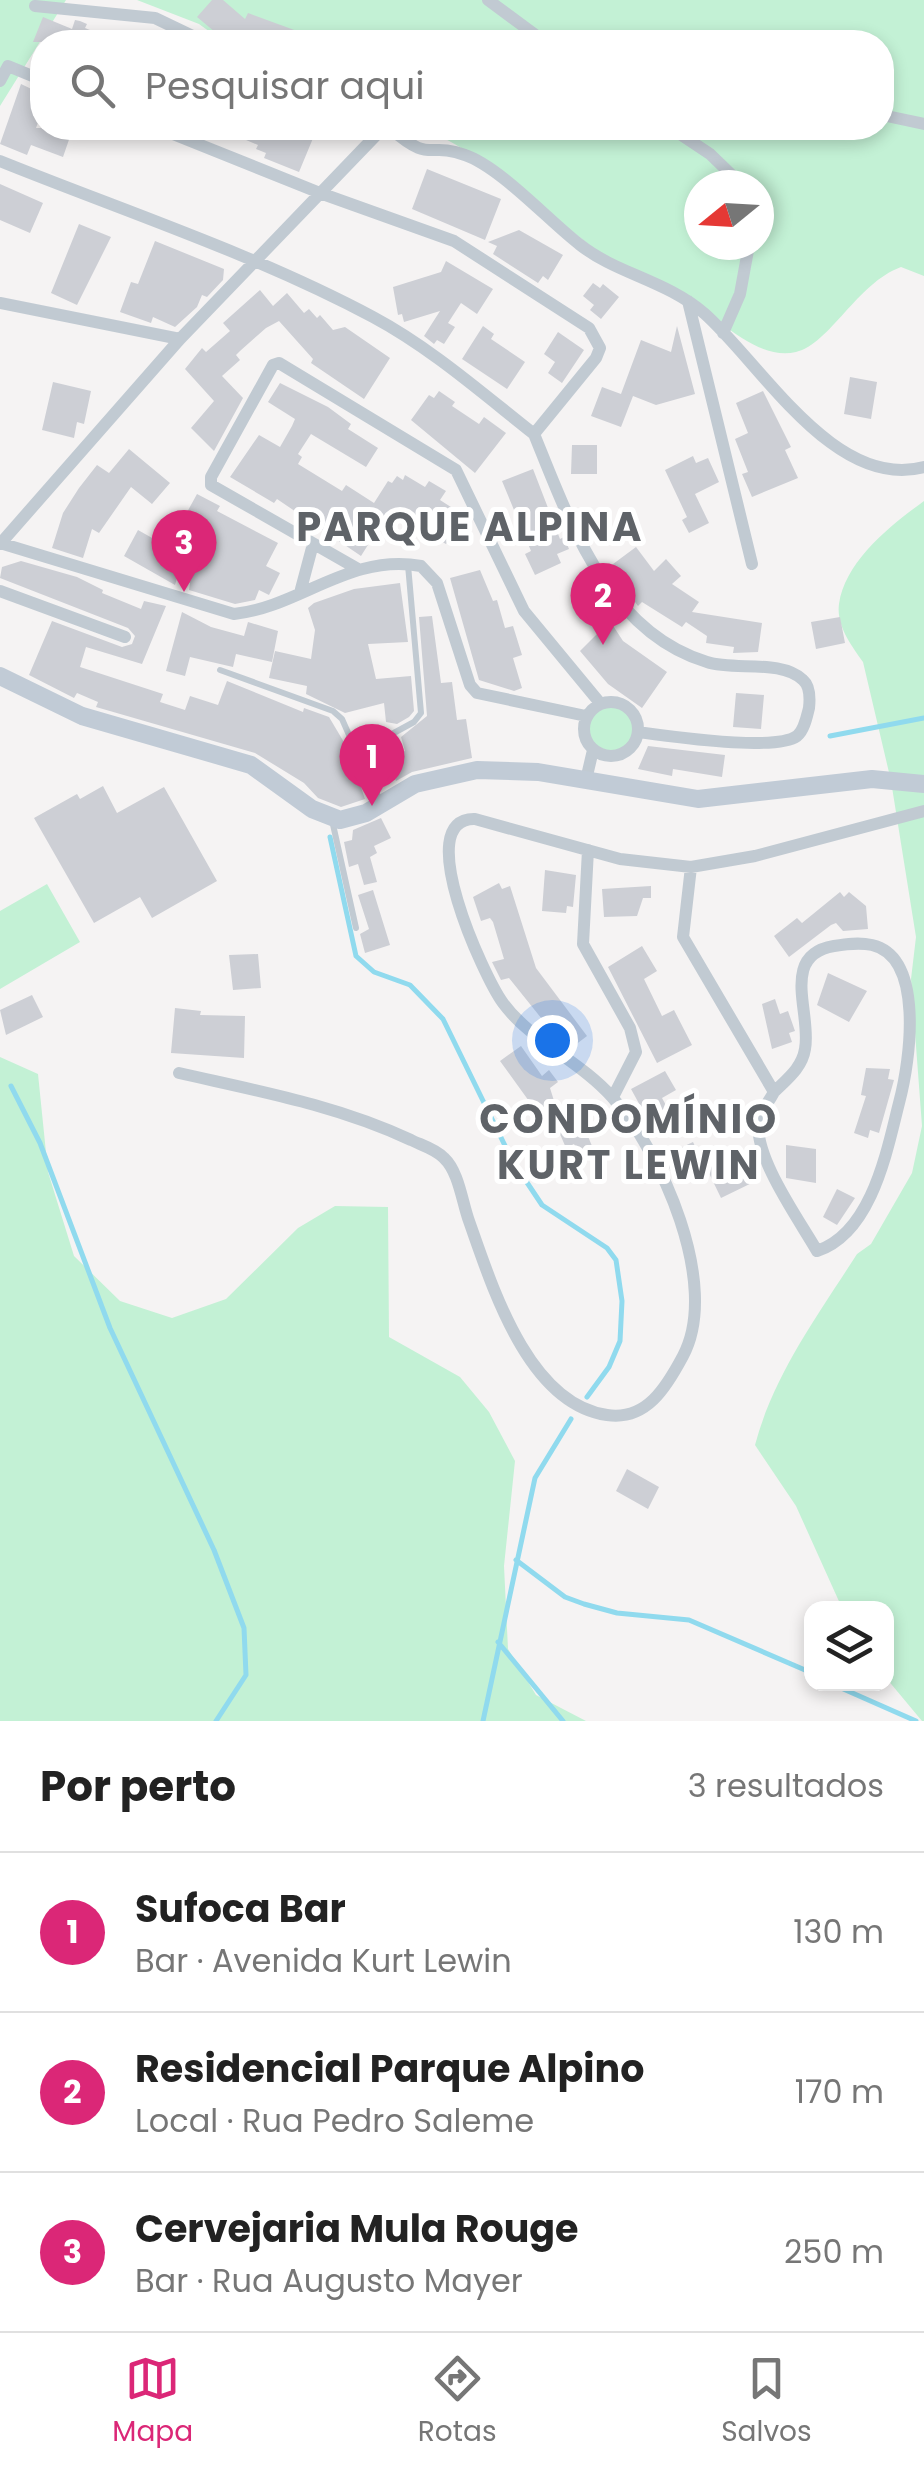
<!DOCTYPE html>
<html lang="pt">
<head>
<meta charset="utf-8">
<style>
  :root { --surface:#fff; --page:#f2f2f2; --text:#222; --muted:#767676; --line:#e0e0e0; --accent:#db2777 }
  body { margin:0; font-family:Poppins,sans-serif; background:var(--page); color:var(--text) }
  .controls { position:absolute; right:30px; bottom:30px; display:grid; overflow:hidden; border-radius:20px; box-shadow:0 5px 15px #0003 }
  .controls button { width:90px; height:90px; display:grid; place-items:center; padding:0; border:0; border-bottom:2px solid var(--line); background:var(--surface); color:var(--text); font:50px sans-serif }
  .compass { position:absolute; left:684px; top:170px; width:90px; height:90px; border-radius:50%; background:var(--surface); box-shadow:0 5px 15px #0003; rotate:252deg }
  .you { position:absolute; left:552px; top:1040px; width:35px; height:35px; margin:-25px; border:8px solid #fff; border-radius:50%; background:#1a73e8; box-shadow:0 0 0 15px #1a73e833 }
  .badge { display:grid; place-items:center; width:65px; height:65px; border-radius:50%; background:var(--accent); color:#fff; font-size:32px; font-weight:700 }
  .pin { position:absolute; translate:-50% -82px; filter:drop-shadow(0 2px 5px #0008) }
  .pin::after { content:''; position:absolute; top:52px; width:35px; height:30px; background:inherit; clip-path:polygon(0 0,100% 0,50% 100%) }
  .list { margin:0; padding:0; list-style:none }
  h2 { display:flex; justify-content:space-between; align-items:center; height:130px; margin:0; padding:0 40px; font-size:42px }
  h2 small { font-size:32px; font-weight:400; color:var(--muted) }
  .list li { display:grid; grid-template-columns:65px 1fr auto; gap:30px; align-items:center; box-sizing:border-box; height:160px; padding:0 40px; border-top:2px solid var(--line) }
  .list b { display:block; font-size:38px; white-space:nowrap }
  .list p { margin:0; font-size:32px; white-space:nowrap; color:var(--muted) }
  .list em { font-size:32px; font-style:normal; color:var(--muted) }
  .icon { flex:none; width:55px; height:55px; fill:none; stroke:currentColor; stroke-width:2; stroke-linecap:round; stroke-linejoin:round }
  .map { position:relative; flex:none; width:924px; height:1721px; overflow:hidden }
  .search { position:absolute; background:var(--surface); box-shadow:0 5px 15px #0003; left:30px; right:30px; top:30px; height:110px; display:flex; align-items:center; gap:25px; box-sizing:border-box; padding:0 35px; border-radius:40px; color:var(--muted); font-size:38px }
  .sheet { height:610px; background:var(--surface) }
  nav { display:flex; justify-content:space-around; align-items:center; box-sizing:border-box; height:140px; border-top:2px solid var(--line); background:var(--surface); font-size:28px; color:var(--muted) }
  nav a { display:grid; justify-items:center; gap:5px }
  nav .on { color:var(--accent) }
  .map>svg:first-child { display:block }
  .green { fill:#c3f1d5; fill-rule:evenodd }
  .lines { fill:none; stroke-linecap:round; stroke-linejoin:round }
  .stream { stroke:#90daee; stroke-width:5 }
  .building { fill:#cdcfd5 }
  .lane { stroke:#c1cad2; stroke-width:6 }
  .street { stroke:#c1cad2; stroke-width:12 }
  .secondary { stroke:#c1cbd6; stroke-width:18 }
  .labels { text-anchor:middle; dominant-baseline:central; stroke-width:10; stroke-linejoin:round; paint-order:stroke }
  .district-label { font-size:40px; font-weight:bold; letter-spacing:2.5px; fill:#5f6368; stroke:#fff }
</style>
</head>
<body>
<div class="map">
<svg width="924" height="1721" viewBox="0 0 924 1721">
  <rect width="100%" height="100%" fill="#f5f3f3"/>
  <path class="green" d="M0,0H66L0,106Z
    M137,0H924V276L901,267C857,283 830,344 796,352C757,362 713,314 683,294C666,283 643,282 626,271C566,233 482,147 419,128H882V42H224L199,24ZM699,185H759V245H699Z
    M924,501V1721H922L887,1679L886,1608H842L796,1506L755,1445C774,1374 818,1315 857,1254L871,1244L912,1173L922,1126L911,979L916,937L891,781L863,662C852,646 836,626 839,604C845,561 891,525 924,501Z
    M588 729a23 23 0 1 1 46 0a23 23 0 1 1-46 0Z
    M47,884L80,942L0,989V911Z
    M0,1057L38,1074L48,1172L74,1256L120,1301L172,1318L226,1299L298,1228L335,1206L388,1207L389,1337L460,1377L489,1412L515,1461L504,1566L508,1649L536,1695L586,1721H0Z"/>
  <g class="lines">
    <path class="stream" d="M830,736L924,718
      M330,837L356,956L374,972L410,985L443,1019L512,1160L542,1205L607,1248L616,1260L622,1301L620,1341L609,1367L587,1397
      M11,1086L40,1143L110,1328L214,1550L244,1628L246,1675L216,1721
      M516,1560L565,1597L584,1604L617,1613L689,1620L812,1673
      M498,1642L563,1721
      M832,1684L916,1721
      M483,1721L535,1478L571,1419"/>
  </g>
  <path class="building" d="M212,0H223L245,19L248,13L327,42H227L197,17Z
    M43,17L72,29L75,20L80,21L87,24L85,28L119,42H33Z
    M21,84L42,94V112L36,128H73L63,157L31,145L27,155L0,144Z
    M242,128H308L316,131L299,172L264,158L266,153L256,149L258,145L239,137Z
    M427,169L501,199L485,240L412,209Z
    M0,184L43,203L30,233L0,220Z
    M79,224L111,237L77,305L51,293Z
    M519,230L563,255L548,280L543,276L538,283L493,254L497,246L488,242Z
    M155,241L224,269L223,280L207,297L202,295L197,307L175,327L153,317L151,323L120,312L131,282L138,284Z
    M446,261L493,289L477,314L461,303L448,323L455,327L444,344L437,340L434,344L424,336L440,311L404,322L402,314L398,315L393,287L441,272Z
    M593,283L600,288L603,284L619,297L601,319L590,310L594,305L583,296Z
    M260,290L273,306L287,293L304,313L309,309L317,318L320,315L333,330L345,327L390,358L364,399L311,363L313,359L279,321L266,328L240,351L236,355L240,360L222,376L243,398L214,451L191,428L214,401L185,369L202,348L206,352L230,331L223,323Z
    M483,326L494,334L491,339L525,362L507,389L462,359Z
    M677,326L695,394L656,405L633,396L621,427L591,416L602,387L621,394L641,340L671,352Z
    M558,332L584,350L562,383L548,373L555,362L544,354Z
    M850,377L877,382L871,419L844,414Z
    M53,382L91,391L84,424L77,422L74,438L42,430Z
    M280,383L328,407L351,424L348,429L378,448L366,467L311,434L298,454L302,457L298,464L342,491L346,485L374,503L388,481L392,483L397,476L403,480L405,475L425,487L429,481L446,491L440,500L465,516L446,544L388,513L361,556L277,499L274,503L230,477L259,435L280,447L292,426L295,419L268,402Z
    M439,391L455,402L452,406L479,424L484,417L506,433L475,473L411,420L429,395L434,398Z
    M763,391L791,447L785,450L798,478L752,497L742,474L748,472L735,439L748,433L736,403Z
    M572,445H597V474H571Z
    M129,449L170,483L152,504L131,487L99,533L92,529L83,558L52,548L63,513L79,488L97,465L109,473Z
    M693,456L696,463L708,458L719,482L695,494L709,523L689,533L682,520L687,517L665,470Z
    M533,469L560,539L564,537L569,549L557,554L561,563L535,575L525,554L531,551L502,481Z
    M197,494L220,506L217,511L278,543L266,566L280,573L269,595L259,590L255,600L235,604L189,590L190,583L177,578L175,585L124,556L138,530L168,547Z
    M636,547L654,571L666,559L681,576L672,584L699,602L692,612L762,623L758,652L733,653L734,647L706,643L707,636L686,622L682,627L642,602L638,606L609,567Z
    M21,561L77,577L103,590L102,593L141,609L144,601L166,606L142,664L86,647L80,667L163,694L160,702L185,710L190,696L218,705L227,681L303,712L304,708L329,717L348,749L365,799L341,807L318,798L304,783L255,753L96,707L98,702L77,693L74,698L29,675L52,621L122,647L132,644L135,636L128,628L0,578L2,567Z
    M480,570L493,601L497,600L505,628L513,626L522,655L513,658L522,688L514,691L479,680L450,578Z
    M400,583L408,642L368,644L376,679L411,676L414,711L409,717L397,724L386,722L384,703L345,713L306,694L307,686L269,678L275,651L311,659L315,630L308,608L314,603L354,589Z
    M182,612L211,627L244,636L248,622L278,631L272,662L236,654L233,667L190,657L185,676L166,671Z
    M432,616L441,683L452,682L457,720L466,719L472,758L412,772L396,781L394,776L379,781L372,764L405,751L401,737L427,716L419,617Z
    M840,617L845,643L816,649L811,622Z
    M610,621L623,641L667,672L642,708L608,684L580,651Z
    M736,693L764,695L761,729L733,727Z
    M648,746L725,755L722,777L673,769L672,776L638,769Z
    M103,786L117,813L164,787L217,881L152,918L140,897L94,923L34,818L77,794L80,799Z
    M381,818L391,838L374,846L377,853L370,857L377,882L364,885L358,864L349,867L344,842L352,840L353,830Z
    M545,870L576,875L573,907L567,906L566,913L542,911Z
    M499,883L502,889L510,886L536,968L587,1036L570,1049L558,1039L509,978L501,980L492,962L504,959L493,922L490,918L481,921L473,897Z
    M651,886V898H643L637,916L604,917L602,889Z
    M373,890L390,945L365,953L360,934L369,929L358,895Z
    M840,892L844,897L849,892L866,906L868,929L843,931L836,923L831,925L789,957L774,936L797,918L802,923Z
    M642,946L657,971L644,979L662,1016L674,1010L692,1045L657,1063L608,967Z
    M258,954L261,988L233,990L229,955Z
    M828,973L867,991L849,1022L817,1005Z
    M32,995L43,1017L6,1035L0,1010Z
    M775,999L780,1014L788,1011L795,1031L789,1033L792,1042L772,1049L762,1004Z
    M175,1008L201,1011L200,1015L245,1016L244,1058L171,1053Z
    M521,1046L542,1076L549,1070L558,1082L550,1088L555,1104L539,1115L500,1061Z
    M866,1068L890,1069L888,1079L894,1080L879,1133L870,1130L868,1138L854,1133L866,1096L861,1095Z
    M665,1071L676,1090L662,1098L668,1109L648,1120L631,1089Z
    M577,1110L592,1146L578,1152L574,1144L566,1148L554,1120Z
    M693,1142L703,1163L674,1177L663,1156Z
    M786,1145L816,1149V1183L786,1178Z
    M732,1157L735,1165L750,1158L760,1179L721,1198L707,1169Z
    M837,1189L855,1198L837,1225L823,1217Z
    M627,1469L659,1487L648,1509L616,1491Z"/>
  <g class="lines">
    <path class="lane" d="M220,670L333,711L342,719L357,753L414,722L421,713L408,565
      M332,820L356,928"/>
    <path class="street" d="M488,0L545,42
      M35,6L155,18L205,42
      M0,81L8,66L42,80
      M882,115L924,124
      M158,128L320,193L454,241L589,328L600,348L596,358L534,434
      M390,128C432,165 427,141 465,155C500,167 549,221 579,244C616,274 666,280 705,314C762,365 835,491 924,467
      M671,128L710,154L742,185
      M0,161C124,211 255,254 373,317C431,348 482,393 534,434
      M688,301L752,564
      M0,303L180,339
      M723,333L740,294L749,245
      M534,434C569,520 607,632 707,662C734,671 781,659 803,680C810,686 810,699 809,708C807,716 804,731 797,736C775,752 667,736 638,732
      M0,543L234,614C300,607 349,553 421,566L437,583L470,685L477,693L586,716
      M0,544L180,339L383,128
      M358,569L211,485V477L273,365L279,363L456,470L524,611L600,703
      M301,589L313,544
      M0,591L125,637
      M584 729a27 27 0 1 1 54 0a27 27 0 1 1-54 0Z
      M357,753L379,807
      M586,780L593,750
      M588,850L583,944L630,1028L636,1052L613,1097
      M691,867L683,937L774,1092C770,1100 761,1111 759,1120C752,1155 800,1221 817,1251C872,1233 887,1150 899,1103C911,1058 924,957 872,945C859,942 846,944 834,946C779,955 812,1014 805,1049C802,1068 787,1079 774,1092
      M179,1073C258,1091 336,1105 411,1140C421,1145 436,1149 444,1158C459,1172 462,1202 469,1221C492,1286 528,1404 607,1415C646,1421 666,1388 683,1356C721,1285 661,1151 612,1097C580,1061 531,1041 503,1003C484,977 410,817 475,819L620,859L691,867L755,856L924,811"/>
    <path class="secondary" d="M0,676L82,716L251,765L312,809L340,820L366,813L415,784L477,770L538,772L698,799L872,779L924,784"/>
  </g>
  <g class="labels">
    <g class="district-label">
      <text x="470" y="527">PARQUE ALPINA</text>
      <text x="629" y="1119">CONDOMÍNIO<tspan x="629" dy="46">KURT LEWIN</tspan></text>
    </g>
  </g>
</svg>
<div class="controls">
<button><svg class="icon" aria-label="layers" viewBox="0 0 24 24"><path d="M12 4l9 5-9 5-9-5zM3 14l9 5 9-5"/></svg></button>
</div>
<svg class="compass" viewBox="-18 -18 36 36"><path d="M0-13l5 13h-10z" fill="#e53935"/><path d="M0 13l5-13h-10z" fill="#767676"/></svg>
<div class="you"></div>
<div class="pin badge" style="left:372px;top:806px">1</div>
<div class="pin badge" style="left:603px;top:645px">2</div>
<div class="pin badge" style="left:184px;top:592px">3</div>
<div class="search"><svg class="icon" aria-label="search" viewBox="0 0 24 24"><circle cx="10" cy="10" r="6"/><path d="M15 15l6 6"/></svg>Pesquisar aqui</div>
</div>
<section class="sheet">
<h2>Por perto<small>3 resultados</small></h2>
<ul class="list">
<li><span class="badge">1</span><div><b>Sufoca Bar</b><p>Bar · Avenida Kurt Lewin</p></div><em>130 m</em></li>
<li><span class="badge">2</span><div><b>Residencial Parque Alpino</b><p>Local · Rua Pedro Saleme</p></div><em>170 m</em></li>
<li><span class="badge">3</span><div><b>Cervejaria Mula Rouge</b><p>Bar · Rua Augusto Mayer</p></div><em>250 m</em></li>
</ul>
</section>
<nav>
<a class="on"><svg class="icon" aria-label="map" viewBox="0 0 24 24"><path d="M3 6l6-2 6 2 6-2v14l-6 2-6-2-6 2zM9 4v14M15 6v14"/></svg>Mapa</a>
<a><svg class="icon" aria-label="directions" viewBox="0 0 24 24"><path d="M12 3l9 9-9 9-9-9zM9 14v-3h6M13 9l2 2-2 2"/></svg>Rotas</a>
<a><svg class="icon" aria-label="saved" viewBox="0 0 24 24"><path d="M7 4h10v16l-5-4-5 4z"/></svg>Salvos</a>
</nav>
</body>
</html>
